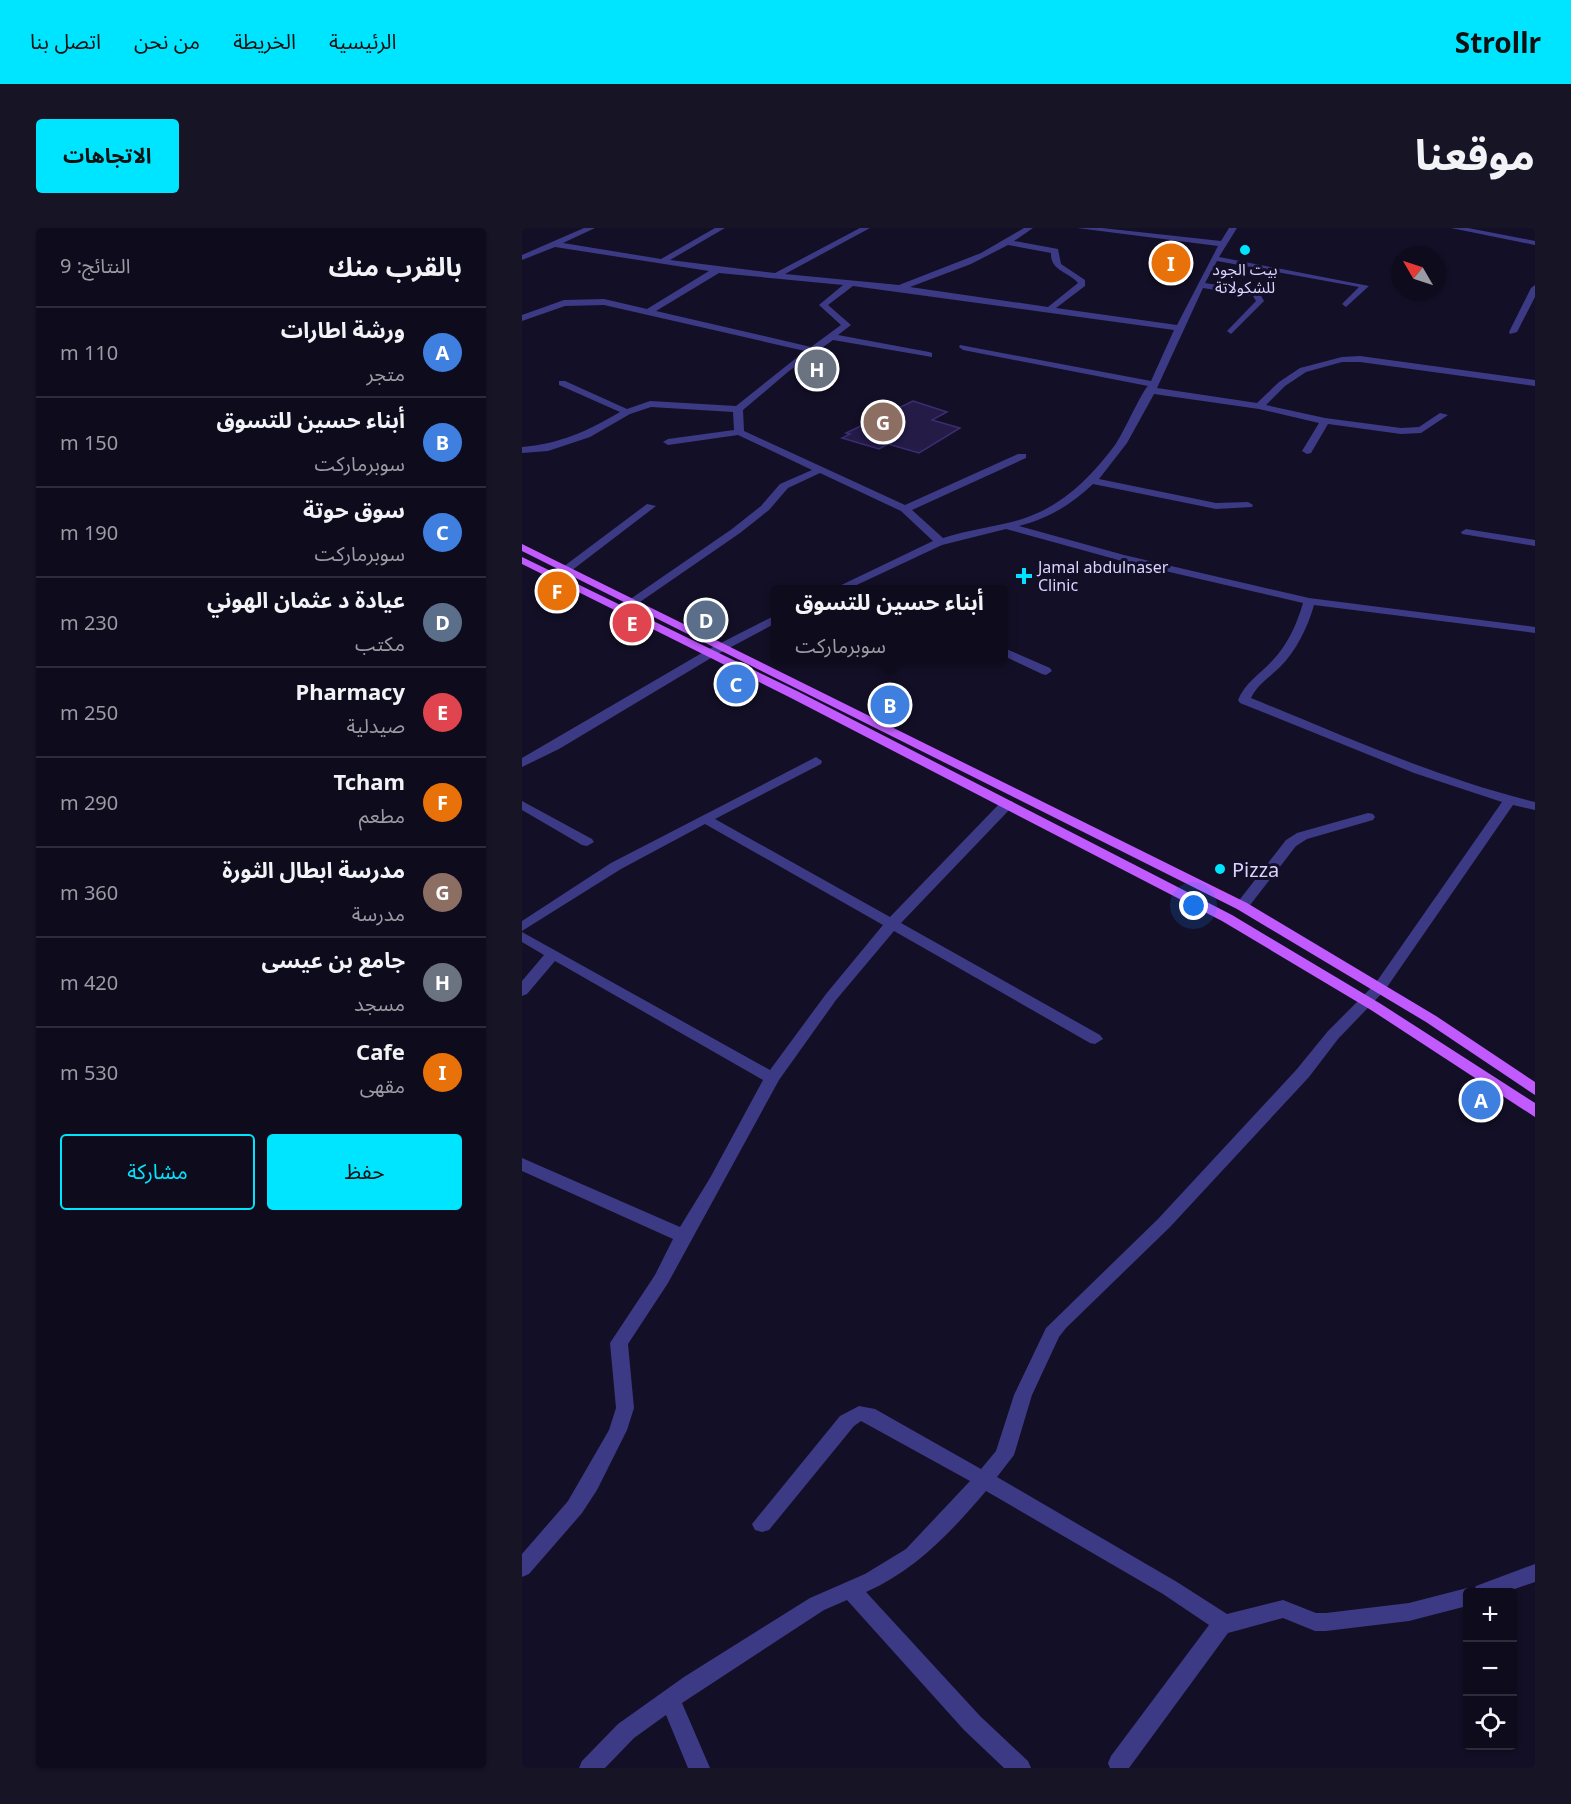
<!DOCTYPE html>
<html lang="ar">
<head>
<meta charset="utf-8">
<style>
  :root { --surface:#0e0b1c; --page:#171425; --text:#f1f3f6; --muted:#9b9ba3; --line:#2e2b3b; --accent:#00e5ff }
  body { margin:0; font-family:"Noto Sans","Noto Sans Arabic",sans-serif; background:var(--page); color:var(--text); direction:rtl }
  .controls { position:absolute; right:18px; bottom:18px; display:grid; overflow:hidden; border-radius:6px; box-shadow:0 2px 4px #0004 }
  .controls button { width:54px; height:54px; display:grid; place-items:center; padding:0; border:0; border-bottom:2px solid var(--line); background:var(--surface); color:var(--text); font:30px sans-serif }
  .compass { position:absolute; left:869px; top:18px; width:54px; height:54px; border-radius:50%; background:var(--surface); box-shadow:0 2px 4px #0004; rotate:309deg }
  .you { position:absolute; left:672px; top:678px; width:21px; height:21px; margin:-15px; border:4px solid #fff; border-radius:50%; background:#1a73e8; box-shadow:0 0 0 9px #1a73e833 }
  .badge { display:grid; place-items:center; width:39px; height:39px; border-radius:50%; background:var(--accent); color:#fff; font-size:20px; font-weight:700 }
  .pin { position:absolute; translate:-50% -50%; border:3px solid #fff; box-shadow:0 2px 6px #0006 }
  .popup { position:absolute; left:249px; top:357px; width:237px; height:78px; box-sizing:border-box; display:grid; place-content:center; border-radius:6px; background:var(--surface); filter:drop-shadow(0 2px 4px #0005); font-size:20px; white-space:nowrap; color:var(--muted) }
  .popup b { font-size:22px; color:var(--text) }
  .popup::after { content:''; position:absolute; left:50%; top:100%; margin-left:-12px; border:12px solid transparent; border-top-color:var(--surface) }
  .list { margin:0; padding:0; list-style:none }
  h2 { display:flex; justify-content:space-between; align-items:center; height:78px; margin:0; padding:0 24px; font-size:26px }
  h2 small { font-size:20px; font-weight:400; color:var(--muted) }
  .list li { display:grid; grid-template-columns:39px 1fr auto; gap:18px; align-items:center; box-sizing:border-box; height:90px; padding:0 24px; border-top:2px solid var(--line) }
  .list b { display:block; font-size:22px; white-space:nowrap }
  .list p { margin:0; font-size:20px; white-space:nowrap; color:var(--muted) }
  .list em { font-size:20px; font-style:normal; color:var(--muted) }
  .actions { display:flex; gap:12px; padding:18px 24px }
  .actions a { flex:1; padding:14px 0; border:2px solid var(--accent); border-radius:6px; text-align:center; font-size:21px; color:var(--accent) }
  .actions .main { background:var(--accent); color:#111 }
  .icon { flex:none; width:33px; height:33px; fill:none; stroke:currentColor; stroke-width:2; stroke-linecap:round; stroke-linejoin:round }
  .map { position:relative; flex:none; width:1013px; height:1540px; overflow:hidden; direction:ltr; border-radius:6px }
  header { display:flex; align-items:center; gap:36px; box-sizing:border-box; height:84px; padding:0 30px; background:var(--accent); color:#111 }
  header strong { font-size:28px }
  nav { display:flex; gap:33px; margin-inline-start:auto; font-size:21px }
  .intro { display:flex; align-items:center; justify-content:space-between; box-sizing:border-box; height:144px; padding:0 36px }
  h1 { margin:0; font-size:42px }
  .button { padding:15px 27px; border-radius:6px; background:var(--accent); color:#111; font-size:21px; font-weight:700 }
  main { display:flex; gap:36px; padding:0 36px }
  aside { flex:1; background:var(--surface); border-radius:6px; box-shadow:0 2px 4px #0004 }
  .map>svg:first-child { display:block }
  .building { fill:#241b47; stroke:#3b2d73; stroke-width:1.5 }
  .lines { fill:none; stroke-linecap:round; stroke-linejoin:round }
  .minor { fill:#3d3a85; fill-rule:evenodd }
  .major { fill:#c25bff; fill-rule:evenodd }
  .poi-dot { fill:#00e5ff; stroke:#130f26; stroke-width:2 }
  .labels { text-anchor:middle; dominant-baseline:central; stroke-width:6; stroke-linejoin:round; paint-order:stroke }
  .far-poi-label { font-size:16px; fill:#d9d4ff; stroke:#130f26 }
  .poi-label { font-size:20px; fill:#d9d4ff; stroke:#130f26; text-anchor:start }
</style>
</head>
<body>
<header>
<strong>Strollr</strong>
<nav><a>الرئيسية</a><a>الخريطة</a><a>من نحن</a><a>اتصل بنا</a></nav>
</header>
<div class="intro"><h1>موقعنا</h1><a class="button">الاتجاهات</a></div>
<main>
<div class="map">
<svg width="1013" height="1540" viewBox="0 0 1013 1540">
  <rect width="100%" height="100%" fill="#130f26"/>
  <path class="building" d="M391,173L425,184L410,192L438,200L397,225L366,216L357,221L320,210L328,206L324,205Z"/>
  <g class="lines">
    <path class="minor" d="M62,0H73L41,15L139,31L193,0H203L148,32L253,45L338,0H348L263,46L377,57L459,25L502,0H511L492,13L536,21L539,36L563,52V58L534,80L655,97L696,18L555,0H580L699,13L707,0H715L697,29L847,58L824,79L820,76L837,59L695,33L683,55L737,64L742,73L709,106L705,103L734,73L731,68L681,60L635,160L735,175L757,154L778,140L820,129L838,128L1013,152V158L838,134H820L784,144L763,158L744,177L803,190L879,200L897,199L918,185L926,187L899,205L879,206L806,196L789,225L785,226L780,223L797,195L737,181L632,166L605,215L577,251L694,275L726,274L731,277L730,279L694,281L571,256C549,277 527,290 497,298L602,327L787,370L1013,399V405L792,377C786,399 774,423 758,439C748,449 735,457 729,470C822,508 915,550 1013,574V582L991,577L863,762L816,811L787,849L648,999L544,1100L537,1109L510,1167L492,1227L475,1249L655,1354L705,1386L761,1372L794,1385H804L887,1375L945,1360L952,1362L954,1358L1013,1336V1354L984,1364H945V1378L887,1393L804,1403H793L761,1390L706,1405L607,1540H588L586,1535L589,1528L687,1397L641,1366L464,1263C429,1304 394,1342 344,1364L458,1488L506,1533L509,1540H482L442,1502L325,1372L302,1382L160,1475L188,1540H166L144,1487L112,1510L83,1540H57L60,1533L96,1496L162,1449L288,1370L343,1346L384,1321L448,1253L339,1193L332,1198L247,1302L240,1304L233,1302L230,1296L318,1188L337,1178L353,1181L459,1241L474,1223L492,1167L524,1100L636,991L775,841L806,803L853,756L980,574L892,545L718,475L716,472C723,455 738,446 750,433C765,418 775,396 781,375L600,333L484,301L420,317L324,362H309L411,313L379,283L298,245L266,260L247,282L218,305L115,376H107V372L210,301L239,278L258,256L290,242L216,207L146,217L141,214L146,211L212,202L211,184L129,179L108,186L68,209L26,223L0,225V219C37,216 66,203 98,184L37,157V153H43L105,181L128,173L214,178L283,123L82,77L43,78L0,93V87L42,72L82,71L125,81L187,43L33,19L0,32V27ZM486,17L529,25C528,43 547,44 556,55L526,79L388,59L449,36ZM197,45L321,57L297,77L319,97L289,119L134,83ZM331,58L652,102L629,153L438,117L437,119L441,122L626,158C620,163 602,204 593,217C567,251 540,279 497,292C472,299 446,302 421,310L390,282L504,230V226H496L383,277L222,203L221,182L267,143L311,112L410,129V125L407,124L316,107L329,97L306,77Z
      M929,0H946L1013,13V17Z
      M1013,57V69L995,104L988,106L987,104L1009,60Z
      M125,276L134,278L49,343H41V339Z
      M944,301L1013,312V318L940,306L939,304Z
      M254,387V395L194,427L37,521L0,539V530L185,422Z
      M482,420L528,440L530,443L524,447L520,446L482,428Z
      M294,529L300,533L299,536L193,591L368,689L480,573H490L492,576L490,579L379,695L578,807L581,811L573,816L568,815L372,703L314,772L257,852L146,1055L106,1116L112,1180L105,1202L75,1262L60,1285L7,1346L0,1349V1326L46,1273L87,1202L94,1180L88,1115L133,1047L151,1011L0,943V930L158,999L188,950L241,852L33,733L5,766L0,768V753L22,727L0,714V704L248,842L304,766L361,697L183,596L99,641L0,703V693L89,635Z
      M0,573L70,611L72,614L65,618L60,617L0,582Z
      M846,585L851,586L853,589L851,592L785,611L774,618L725,681H715L713,678L715,675L764,612L775,605Z"/>
    <path class="major" d="M0,316L725,675L914,788L1013,854V867L904,794L715,681L0,323Z
      M0,329L277,464L710,687L859,776L1013,875V889L849,782L700,693L269,470L0,336Z"/>
  </g>
  <g class="poi-dot">
    <circle cx="723" cy="22" r="6"/>
    <path d="M499 339h6v6h6v6h-6v6h-6v-6h-6v-6h6z"/>
    <circle cx="698" cy="641" r="6"/>
  </g>
  <g class="labels">
    <g class="far-poi-label">
      <text x="723" y="41">بيت الجود<tspan x="723" dy="18">للشكولاتة</tspan></text>
      <text x="516" y="339" text-anchor="start">Jamal abdulnaser<tspan x="516" dy="18">Clinic</tspan></text>
    </g>
    <g class="poi-label">
      <text x="710" y="641">Pizza</text>
    </g>
  </g>
</svg>
<div class="controls">
<button>+</button>
<button>−</button>
<button><svg class="icon" aria-label="locate" viewBox="0 0 24 24"><circle cx="12" cy="12" r="6"/><path d="M12 2v4M12 18v4M2 12h4M18 12h4"/></svg></button>
</div>
<svg class="compass" viewBox="-18 -18 36 36"><path d="M0-13l5 13h-10z" fill="#e53935"/><path d="M0 13l5-13h-10z" fill="#9b9ba3"/></svg>
<div class="you"></div>
<div class="pin badge" style="left:959px;top:872px;background:#3f7fe0">A</div>
<div class="pin badge" style="left:368px;top:477px;background:#3f7fe0">B</div>
<div class="popup"><b>أبناء حسين للتسوق</b>سوبرماركت</div>
<div class="pin badge" style="left:214px;top:456px;background:#3f7fe0">C</div>
<div class="pin badge" style="left:184px;top:392px;background:#5c6f8a">D</div>
<div class="pin badge" style="left:110px;top:395px;background:#e0444e">E</div>
<div class="pin badge" style="left:35px;top:363px;background:#e8710a">F</div>
<div class="pin badge" style="left:361px;top:194px;background:#8d6e63">G</div>
<div class="pin badge" style="left:295px;top:141px;background:#6b7280">H</div>
<div class="pin badge" style="left:649px;top:35px;background:#e8710a">I</div>
</div>
<aside>
<h2>بالقرب منك<small>النتائج: 9</small></h2>
<ul class="list">
<li><span class="badge" style="background:#3f7fe0">A</span><div><b>ورشة اطارات</b><p>متجر</p></div><em>110 m</em></li>
<li><span class="badge" style="background:#3f7fe0">B</span><div><b>أبناء حسين للتسوق</b><p>سوبرماركت</p></div><em>150 m</em></li>
<li><span class="badge" style="background:#3f7fe0">C</span><div><b>سوق حوتة</b><p>سوبرماركت</p></div><em>190 m</em></li>
<li><span class="badge" style="background:#5c6f8a">D</span><div><b>عيادة د عثمان الهوني</b><p>مكتب</p></div><em>230 m</em></li>
<li><span class="badge" style="background:#e0444e">E</span><div><b>Pharmacy</b><p>صيدلية</p></div><em>250 m</em></li>
<li><span class="badge" style="background:#e8710a">F</span><div><b>Tcham</b><p>مطعم</p></div><em>290 m</em></li>
<li><span class="badge" style="background:#8d6e63">G</span><div><b>مدرسة ابطال الثورة</b><p>مدرسة</p></div><em>360 m</em></li>
<li><span class="badge" style="background:#6b7280">H</span><div><b>جامع بن عيسى</b><p>مسجد</p></div><em>420 m</em></li>
<li><span class="badge" style="background:#e8710a">I</span><div><b>Cafe</b><p>مقهى</p></div><em>530 m</em></li>
</ul>
<div class="actions"><a class="main">حفظ</a><a>مشاركة</a></div>
</aside>
</main>
</body>
</html>
